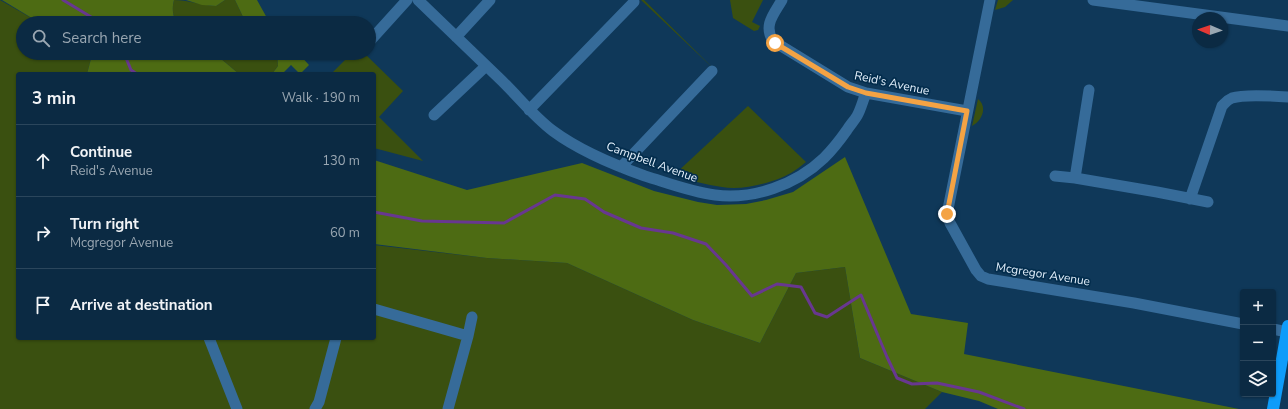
<!DOCTYPE html>
<html lang="en">
<head>
<meta charset="utf-8">
<style>
  :root { --surface:#0b2a43; --page:#14324a; --text:#f1f3f6; --muted:#9aa7b2; --line:#2b465c }
  body { margin:0; font-family:"Nunito Sans",sans-serif; background:var(--page); color:var(--text) }
  .controls { position:absolute; right:12px; bottom:12px; display:grid; overflow:hidden; border-radius:4px; box-shadow:0 1px 3px #0004 }
  .controls button { width:36px; height:36px; display:grid; place-items:center; padding:0; border:0; border-bottom:1px solid var(--line); background:var(--surface); color:var(--text); font:20px sans-serif }
  .compass { position:absolute; left:1192px; top:12px; width:36px; height:36px; border-radius:50%; background:var(--surface); box-shadow:0 1px 3px #0004; rotate:272deg }
  .stop { position:absolute; width:12px; height:12px; margin:-9px; border:3px solid #f4a344; border-radius:50%; background:#fff }
  .stop.end { background:#f4a344; border-color:#fff; box-shadow:0 1px 4px #0008 }
  .list { margin:0; padding:0; list-style:none }
  h2 { display:flex; justify-content:space-between; align-items:center; height:52px; margin:0; padding:0 16px; font-size:17px }
  h2 small { font-size:13px; font-weight:400; color:var(--muted) }
  .list li { display:grid; grid-template-columns:26px 1fr auto; gap:12px; align-items:center; box-sizing:border-box; height:72px; padding:0 16px; border-top:1px solid var(--line) }
  .list b { display:block; font-size:15px; white-space:nowrap }
  .list p { margin:0; font-size:13px; white-space:nowrap; color:var(--muted) }
  .list em { font-size:13px; font-style:normal; color:var(--muted) }
  .icon { flex:none; width:22px; height:22px; fill:none; stroke:currentColor; stroke-width:2; stroke-linecap:round; stroke-linejoin:round }
  .map { position:relative; flex:none; width:1288px; height:409px; overflow:hidden }
  .search { position:absolute; background:var(--surface); box-shadow:0 1px 3px #0004; left:16px; top:16px; width:360px; height:44px; display:flex; align-items:center; gap:10px; box-sizing:border-box; padding:0 14px; border-radius:22px; color:var(--muted); font-size:15px }
  .panel { position:absolute; background:var(--surface); box-shadow:0 1px 3px #0004; left:16px; top:72px; width:360px; height:268px; border-radius:4px }
  .map>svg:first-child { display:block }
  .green { fill:#3a5010 }
  .forest { fill:#4d6b13 }
  .lines { fill:none; stroke-linecap:round; stroke-linejoin:round }
  .stream { stroke:#683790; stroke-width:3 }
  .minor { stroke:#366b99; stroke-width:11 }
  .major { stroke:#0e9cfa; stroke-width:12 }
  .route { stroke:#f4a344; stroke-width:5 }
  .labels { text-anchor:middle; dominant-baseline:central; stroke-width:3.5; stroke-linejoin:round; paint-order:stroke }
  .street-label { font-size:12px; fill:#e3f0fc; stroke:#032d4d }
</style>
</head>
<body>
<div class="map">
<svg width="1288" height="409" viewBox="0 0 1288 409">
  <rect width="100%" height="100%" fill="#0f3859"/>
  <path class="green" d="M0,0L40,23H23V53H89L92,55L87,74H18V338H374V245L487,258L567,263L693,320L760,343L796,273L845,267L860,358L942,392L925,409H0Z
    M174,0C188,0 201,5 216,6L225,0H235L246,23H178C172,18 172,7 174,0Z
    M641,0H644L716,71Z
    M730,0H763L752,22L760,26L758,30L754,31L733,18Z
    M998,0H1013L1005,7L995,10Z
    M214,53H277L278,66L272,74H239Z
    M352,53H364L403,91L379,117L423,161L374,148V74H331Z
    M978,99C988,107 982,121 972,126Z
    M748,106L806,162C801,166 796,170 791,173C773,183 742,191 722,187C706,185 690,180 674,175Z"/>
  <path class="forest" d="M2,0H174C172,7 172,18 178,23H40Z
    M186,0H225L216,6L202,5Z
    M235,0H257L267,18L271,23H246Z
    M89,53H214L239,74H87L92,55Z
    M277,53H298L309,65L300,74L291,65L282,74H272L278,66Z
    M845,157L911,314L968,323L964,354L1239,409H998L979,401L942,392L860,358L845,267L796,273L760,343L693,320L567,263L487,258L374,244V160L467,190L582,163L654,191L698,202L717,205L746,204L766,200L793,192Z"/>
  <g class="lines">
    <path class="stream" d="M63,0L101,23
      M124,53L131,70L137,74
      M374,212L422,221L504,223L555,195L585,199L604,212L641,228L673,233L706,244L726,265L752,296L777,284L801,287L815,313L827,317L861,295L887,357L897,378L912,384L937,383L979,392L1024,409"/>
    <path class="minor" d="M418,0C445,26 472,52 499,78C517,95 533,116 553,131C580,151 614,165 645,176C668,183 691,192 715,195C753,200 796,185 824,158C832,150 840,140 847,130C850,125 854,121 857,116C861,109 863,100 866,93
      M782,0C774,14 763,25 773,41L848,87L866,93L967,111
      M990,0L947,214L950,223L976,270L981,276L988,279L1134,303L1243,324
      M1093,0L1288,26
      M456,37L490,0
      M369,42L407,0
      M1089,90L1075,178L1157,192L1208,202
      M529,110L634,2
      M434,115L486,66
      M621,167L712,71
      M1055,176L1075,178
      M1190,199L1222,106C1225,103 1227,100 1232,98C1244,94 1274,96 1288,97
      M374,309L468,336
      M1273,329L1287,332
      M209,338L237,409
      M315,409L319,402L336,338
      M448,409L468,336L472,317"/>
    <path class="major" d="M1273,409L1288,326"/>
  </g>
  <g class="lines">
    <path class="route" d="M775,43L848,87L866,93L967,111L947,214"/>
  </g>
  <g class="labels">
    <g class="street-label">
      <text transform="translate(892 83) rotate(12)">Reid's Avenue</text>
      <text transform="translate(652 162) rotate(20)">Campbell Avenue</text>
      <text transform="translate(1043 274) rotate(9)">Mcgregor Avenue</text>
    </g>
  </g>
</svg>
<div class="controls">
<button>+</button>
<button>−</button>
<button><svg class="icon" aria-label="layers" viewBox="0 0 24 24"><path d="M12 4l9 5-9 5-9-5zM3 14l9 5 9-5"/></svg></button>
</div>
<svg class="compass" viewBox="-18 -18 36 36"><path d="M0-13l5 13h-10z" fill="#e53935"/><path d="M0 13l5-13h-10z" fill="#9aa7b2"/></svg>
<div class="stop" style="left:775px;top:43px"></div>
<div class="stop end" style="left:947px;top:214px"></div>
<div class="search"><svg class="icon" aria-label="search" viewBox="0 0 24 24"><circle cx="10" cy="10" r="6"/><path d="M15 15l6 6"/></svg>Search here</div>
<section class="panel">
<h2>3 min<small>Walk · 190 m</small></h2>
<ul class="list">
<li><svg class="icon" aria-label="ahead" viewBox="0 0 24 24"><path d="M12 20V5M6 11l6-6 6 6"/></svg><div><b>Continue</b><p>Reid's Avenue</p></div><em>130 m</em></li>
<li><svg class="icon" aria-label="right" viewBox="0 0 24 24"><path d="M7 20v-9h11M14 6l5 5-5 5"/></svg><div><b>Turn right</b><p>Mcgregor Avenue</p></div><em>60 m</em></li>
<li><svg class="icon" aria-label="arrive" viewBox="0 0 24 24"><path d="M6 21V4h12l-3 4 3 4H6"/></svg><div><b>Arrive at destination</b></div></li>
</ul>
</section>
</div>
</body>
</html>
